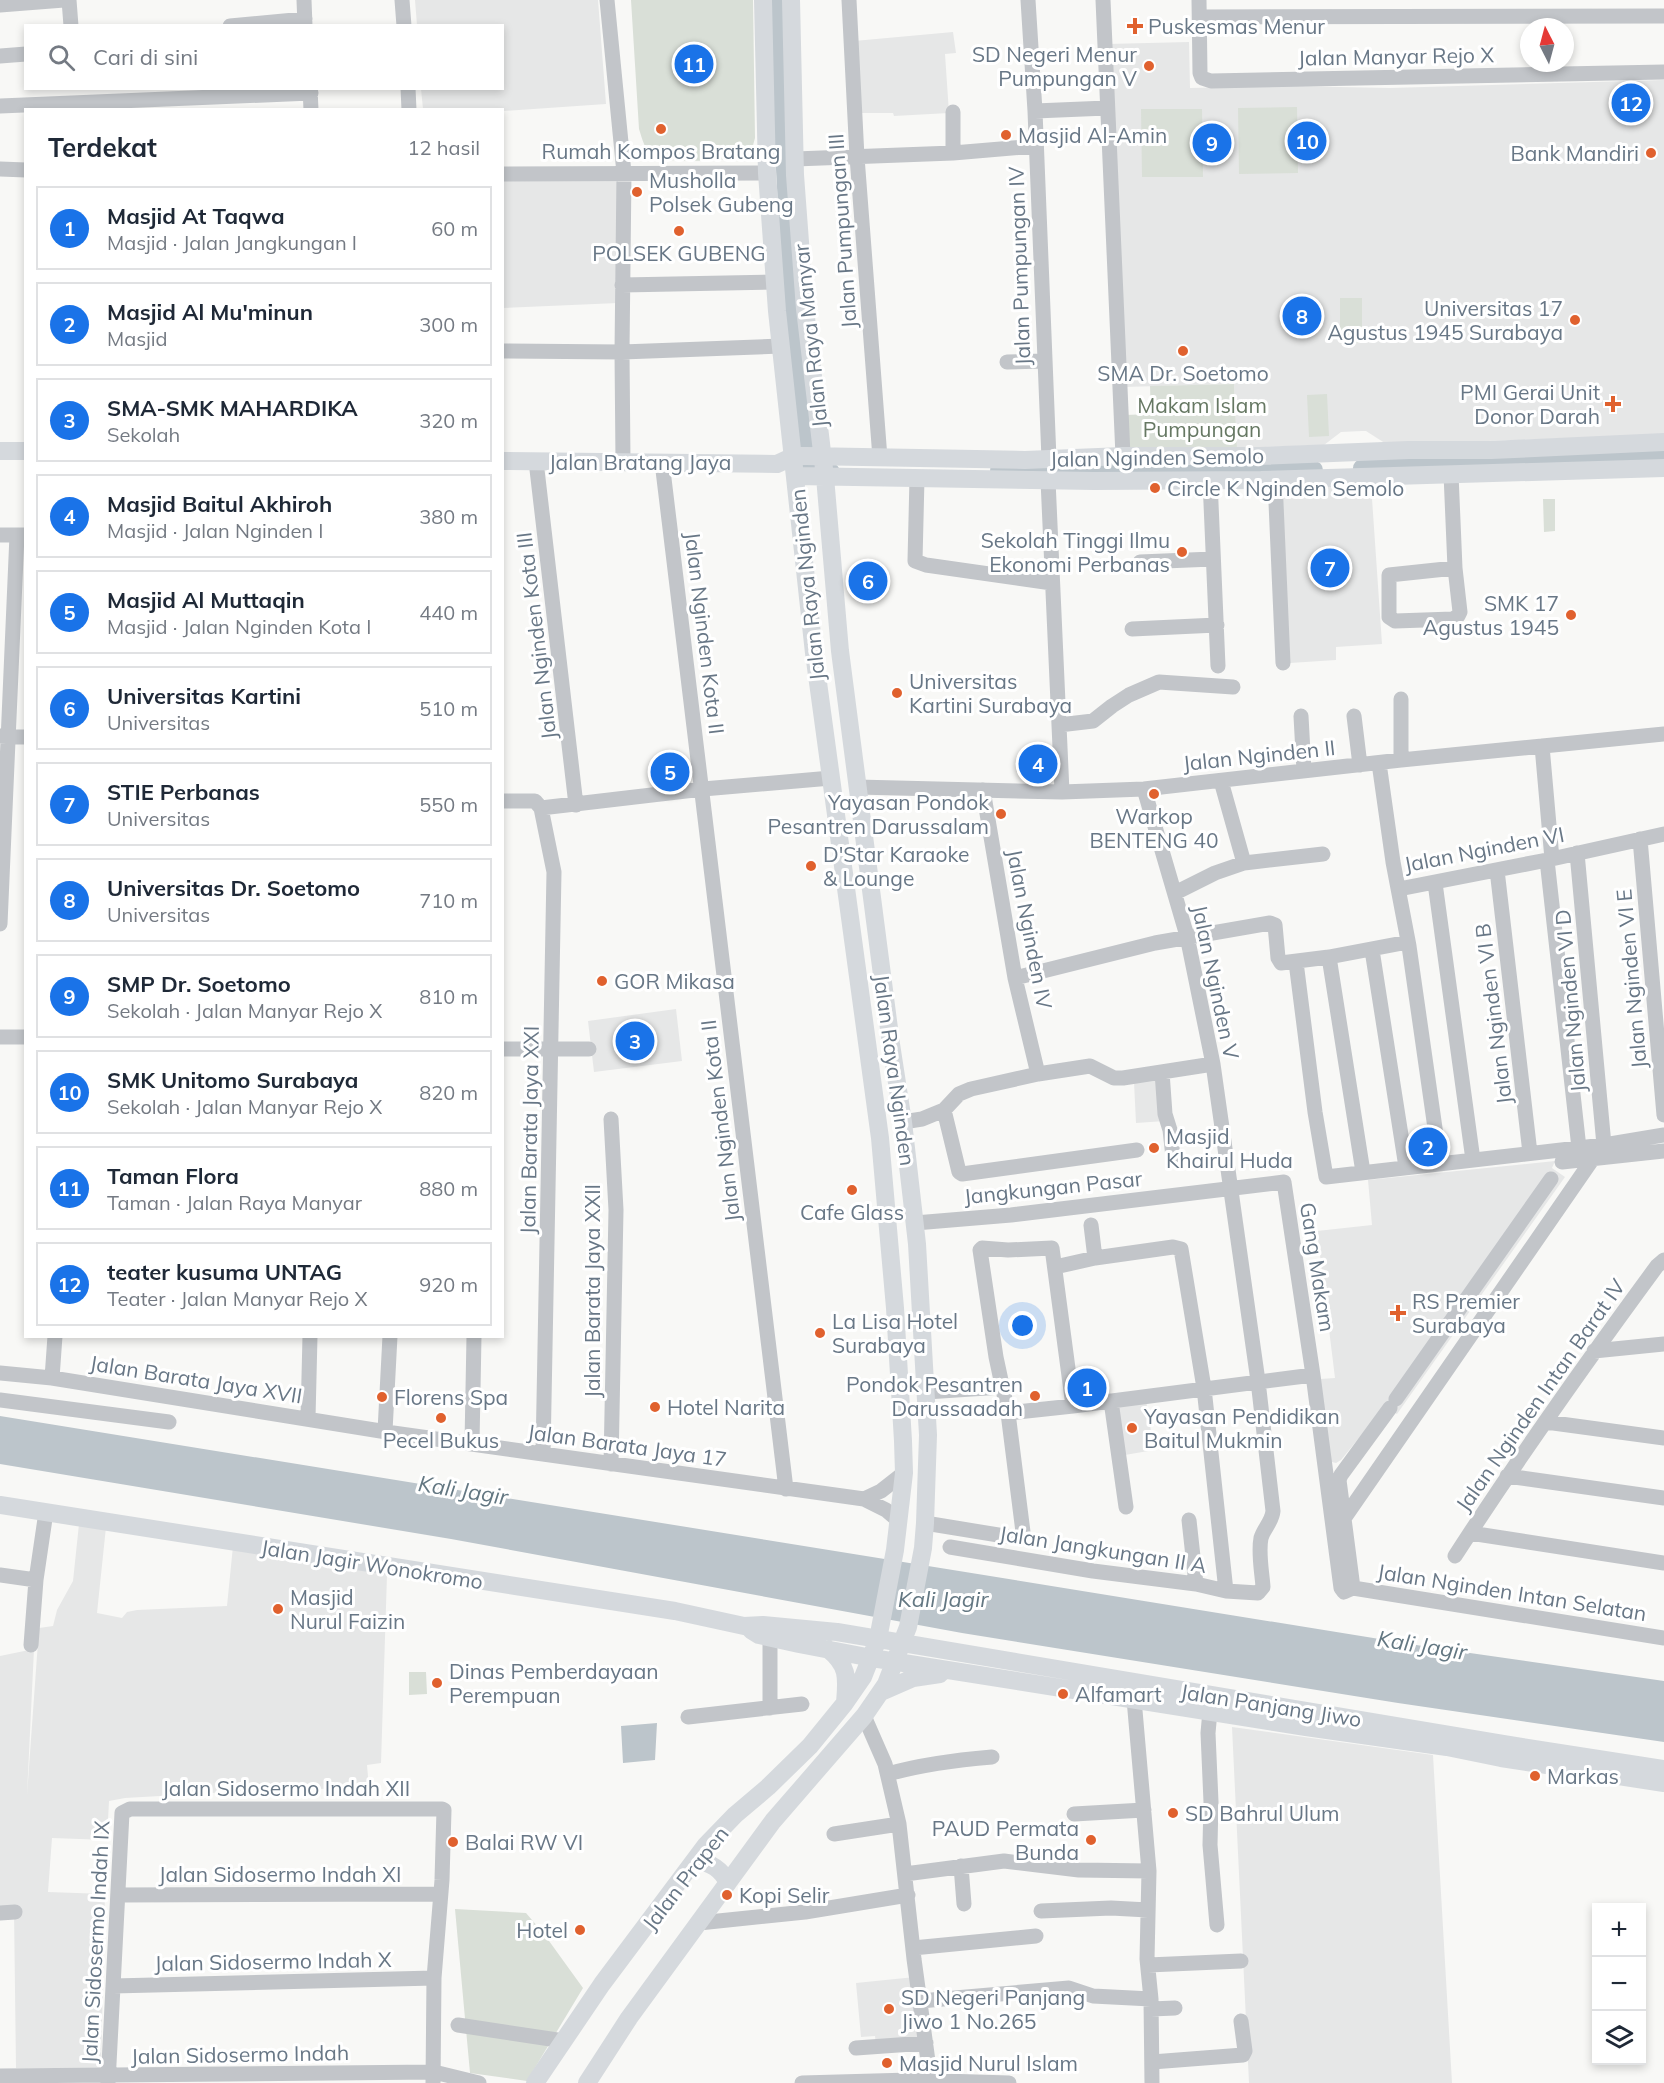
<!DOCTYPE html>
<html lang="id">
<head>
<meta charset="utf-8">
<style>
  :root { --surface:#fff; --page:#f2f2f3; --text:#1f2937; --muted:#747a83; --line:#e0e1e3; --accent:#1a73e8 }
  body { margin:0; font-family:Mulish,sans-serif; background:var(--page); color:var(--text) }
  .controls { position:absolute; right:18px; bottom:18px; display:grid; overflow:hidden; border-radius:0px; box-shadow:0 3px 9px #0003 }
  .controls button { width:54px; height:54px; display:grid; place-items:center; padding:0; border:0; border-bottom:2px solid var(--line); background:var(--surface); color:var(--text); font:30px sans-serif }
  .compass { position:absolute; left:1520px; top:18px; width:54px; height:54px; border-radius:50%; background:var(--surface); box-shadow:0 3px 9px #0003; rotate:354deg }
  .you { position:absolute; left:1023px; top:1326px; width:21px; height:21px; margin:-15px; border:4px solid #fff; border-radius:50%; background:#1a73e8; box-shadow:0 0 0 9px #1a73e833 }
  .badge { display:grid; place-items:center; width:39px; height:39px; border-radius:50%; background:var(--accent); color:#fff; font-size:20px; font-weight:700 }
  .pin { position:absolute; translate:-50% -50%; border:3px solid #fff; box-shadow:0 2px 6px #0006 }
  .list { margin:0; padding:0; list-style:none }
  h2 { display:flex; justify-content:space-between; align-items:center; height:78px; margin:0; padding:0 24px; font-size:26px }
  h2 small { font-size:20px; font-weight:400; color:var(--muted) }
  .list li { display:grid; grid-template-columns:39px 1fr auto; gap:18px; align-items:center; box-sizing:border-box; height:84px; margin:0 12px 12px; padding:0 12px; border:2px solid var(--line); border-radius:0px }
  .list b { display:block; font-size:22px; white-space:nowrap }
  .list p { margin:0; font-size:20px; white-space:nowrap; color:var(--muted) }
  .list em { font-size:20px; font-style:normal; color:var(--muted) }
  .icon { flex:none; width:33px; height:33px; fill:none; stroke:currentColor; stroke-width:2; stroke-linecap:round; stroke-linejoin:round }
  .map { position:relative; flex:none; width:1664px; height:2083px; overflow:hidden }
  .search { position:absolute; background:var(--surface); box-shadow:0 3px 9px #0003; left:24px; top:24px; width:480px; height:66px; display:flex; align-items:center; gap:15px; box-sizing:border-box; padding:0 21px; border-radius:0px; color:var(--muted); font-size:22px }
  .panel { position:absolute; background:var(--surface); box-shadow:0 3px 9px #0003; left:24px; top:108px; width:480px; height:1230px; border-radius:0px }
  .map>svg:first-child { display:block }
  .built { fill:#e6e7e7 }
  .green { fill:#d9dfd7 }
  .water { fill:#bcc5cb }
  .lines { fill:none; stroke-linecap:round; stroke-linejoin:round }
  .river { stroke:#bcc5cb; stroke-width:18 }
  .minor { stroke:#c2c5c9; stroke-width:15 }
  .major { stroke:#d5d9dd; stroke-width:18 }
  .poi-dot { fill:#e0612e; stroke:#fff; stroke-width:2 }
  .labels { text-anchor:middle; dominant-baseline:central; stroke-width:6; stroke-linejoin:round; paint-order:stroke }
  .poi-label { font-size:21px; fill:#687786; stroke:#fff; text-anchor:start }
  .street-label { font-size:21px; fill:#687786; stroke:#fff }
  .park-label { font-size:21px; fill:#667863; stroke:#fff }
  .water-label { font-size:22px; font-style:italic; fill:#637782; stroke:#fff }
</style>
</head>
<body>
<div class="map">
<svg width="1664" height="2083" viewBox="0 0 1664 2083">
  <rect width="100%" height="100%" fill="#f8f8f6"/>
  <path class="built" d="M415,0H598L606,104L503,111L502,110L423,109L421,89L502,88V26L417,25Z
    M953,32L956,53L945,54L949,113L894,116L893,113H858L854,41Z
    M1189,42L1190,88L1289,86L1390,88L1664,80V435L1488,441L1391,447L1366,431H1362L1341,432L1324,445L1237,448L1234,384L1123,387L1107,44Z
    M618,180V303L503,308L502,181Z
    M1371,484L1382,644L1336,647V660L1290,663L1279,490Z
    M676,1009L682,1061L594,1072L588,1021Z
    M1163,1080L1165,1121L1136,1123L1134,1082Z
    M1555,1161L1552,1168L1565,1177L1397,1414L1384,1407L1341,1460L1336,1463L1332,1462L1330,1459L1320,1379L1335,1378L1317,1231L1372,1225L1368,1180Z
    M1146,1400L1154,1450L1119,1456L1111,1406Z
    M79,1524L106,1527L97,1613L122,1618L127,1612L137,1610L227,1606L233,1546L387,1575L381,1763L367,1765L369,1788L267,1790L125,1798L109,1801L107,1840L52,1838L48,1892L105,1894L101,2068H16L14,1910H0V1656L34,1649L27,1795L39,1628L53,1626L57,1610L73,1581Z
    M1232,1727L1433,1755L1452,2083H1249Z
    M915,1977L923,2042L876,2045L875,2036L861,2037L856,1983Z"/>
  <path class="green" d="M631,0H753L755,138L752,149C748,152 744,155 740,157C728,161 665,163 654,157C645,152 642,138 639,129Z
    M1297,107L1298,173L1239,174L1238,108Z
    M1141,109H1202L1203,177H1142Z
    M1340,298H1362V343H1340Z
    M1234,384L1237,448L1126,451L1125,415L1151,414L1150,386Z
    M1327,394L1329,436L1309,437L1307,395Z
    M1543,499H1555V531L1544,532Z
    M426,1672L427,1694L409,1695V1672Z
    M455,1909L526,1913L544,1934L583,1988L527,2081L470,2073Z"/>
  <path class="water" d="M0,1416L1435,1648L1664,1681V1742L1398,1703L962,1633L451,1539L0,1464Z
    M657,1723L655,1760L623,1763L621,1726Z"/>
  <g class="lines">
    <path class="river" d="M776,0L793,319L812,472H831
      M1362,468L1664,456
      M999,471L1314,470"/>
    <path class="minor" d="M69,0L71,26
      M304,0L305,26
      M402,0L404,26
      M607,0L624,173L622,352L623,462
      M849,0L857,157L880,458
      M1028,0L1035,111L1049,459
      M1103,0L1123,456
      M1199,0L1200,73L1202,78L1211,81L1664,72
      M0,5L64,0
      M1200,17L1664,16
      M230,26L305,19
      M0,56L26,54
      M310,88L311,110
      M408,88L409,110
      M0,106L311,93
      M1035,111L1107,108
      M953,112V153
      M795,159L953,153L1036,146
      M0,169L26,170
      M502,174L767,173
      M622,285L776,282
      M502,351L622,352L781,346
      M1007,362L1044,361
      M536,461L576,805
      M662,462L786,1489
      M1451,474L1455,568L1460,612L1458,616L1453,619L1395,621L1389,617V575L1455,568
      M917,478L915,561L926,565L1052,583
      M1048,480L1062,792
      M1210,480L1218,666
      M1275,480L1283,663
      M0,535H26
      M1140,562L1213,559
      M1132,629L1217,625
      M1401,699V760
      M1301,716L1304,771
      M1354,716L1360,765
      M1059,725L1093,721L1112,706L1129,695L1159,682L1233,687
      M0,736L26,737
      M1542,746L1552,859
      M1379,763L1393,862L1409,946L1440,1163
      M1221,781L1244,863
      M857,787L1062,792L1144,789L1401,760L1664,734
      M983,790L1015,978L1038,1074
      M502,801H535L541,808L703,789L831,778
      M541,808L554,872L543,1454
      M1640,839L1664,1115
      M1577,853L1604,1145
      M1547,860L1579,1148
      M1497,870L1530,1153
      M1435,883L1473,1160
      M1399,889L1547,860L1664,834
      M1175,893L1215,873L1244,863L1323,854
      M0,924L17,535
      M1372,950L1406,1167
      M1329,957L1363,1172
      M1296,962L1315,1112L1326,1177L1604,1145L1664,1135
      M1015,978L1155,943L1270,923L1275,925L1278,958L1281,963L1329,957L1408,942
      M0,1037H26
      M502,1049H589
      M1162,1072L1165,1114L1170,1130L1173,1157
      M944,1110L959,1172L962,1174L1137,1150
      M611,1119L616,1210L611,1464
      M903,1122L922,1119L944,1110L959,1094L971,1089L1038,1074L1090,1066L1114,1078H1123L1213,1064
      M1562,1162L1664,1151
      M915,1223L1011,1215L1284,1182L1313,1375L1341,1588L1344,1592L1353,1588
      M1091,1225L1095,1258
      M1055,1267L1095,1258L1173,1247L1181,1249L1204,1388L1226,1591
      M1594,1351L1664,1344
      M0,1373L52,1378L393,1433L864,1499L886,1510L899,1521
      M52,1378L55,1336
      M926,1392L1002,1387
      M1396,1399L1551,1179
      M0,1400L169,1422
      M1111,1401L1126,1507
      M1008,1413L1073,1406L1313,1375
      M308,1418L310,1336
      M1546,1422L1664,1438
      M385,1431L390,1336
      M472,1443L474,1336
      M1507,1476L1664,1498
      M864,1499L881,1491L904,1473
      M1189,1520L1196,1584
      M1343,1520L1592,1160
      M925,1523L1017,1538L1021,1537L1023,1532L1008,1413L996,1357L980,1250L982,1248L1008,1250L1052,1248L1073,1406
      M1470,1533L1664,1563
      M950,1547L1093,1571L1196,1584L1226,1591L1258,1593L1263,1587C1262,1572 1258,1553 1261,1538C1264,1528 1272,1522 1273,1511L1258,1381L1213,1064L1187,936L1144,789
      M1455,1556C1519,1457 1587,1361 1657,1266L1664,1260
      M0,1575L36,1580
      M1353,1588L1664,1638
      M1353,1588L1339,1480L1341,1475L1390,1408
      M31,1645L36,1580L46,1512
      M1134,1699L1149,1871L1147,1959L1151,1999L1152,2083
      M770,1708V1638
      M1210,1711L1208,1733L1211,1802L1210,1845L1217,1925
      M864,1716L885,1764L899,1824L914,1959L931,2083
      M688,1717L802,1704
      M888,1774C923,1764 956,1760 992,1757
      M1074,1814L1144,1810
      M834,1834L899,1824
      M961,1866L964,1904
      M905,1874L1004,1861L1079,1870L1149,1871
      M119,1895L440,1894
      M1041,1911L1111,1908L1148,1910
      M0,1913L15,1912
      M699,1923L805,1912L908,1895
      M913,1948L1036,1936
      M1148,1965L1241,1961
      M113,1986L434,1978
      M920,2001L1069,1988L1093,1996L1151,1999
      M1151,2009L1175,2008
      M458,2025L564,2041
      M856,2048L926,2043
      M1152,2062L1243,2055L1245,2051L1241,2021
      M0,2076L434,2072L479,2083
      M108,2083L122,1813L130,1809H442L444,1810L442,1880L434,1978L433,2083
      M802,2083L910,2080L1009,2083"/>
    <path class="major" d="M0,451H26
      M502,461L777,464L794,456H806L1025,460L1123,456H1260L1409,450H1491L1664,442
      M795,476L1094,481L1261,480L1664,468
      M0,1505L675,1611L744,1626L763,1625L837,1632L1503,1744L1664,1769
      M751,1630L759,1635L799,1644L872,1658L1306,1727L1447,1747L1501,1758L1664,1783
      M828,1649C849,1666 847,1678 845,1703
      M881,1692L913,1678L940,1674
      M696,1861C710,1862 722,1870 728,1883
      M535,2083L602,1984L706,1845L735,1815L768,1787L810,1746L845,1703L863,1677L878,1639L895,1550L904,1473L903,1441L895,1308L880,1138L814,653L777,311L767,173L763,0
      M587,2083L629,2018L773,1821L864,1716L886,1684L908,1627L923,1548L925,1523L928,1435L917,1244L903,1122L891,1044L840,651L825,477L805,309L795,175L791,0"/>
  </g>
  <g class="poi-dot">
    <path d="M1132 17h6v6h6v6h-6v6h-6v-6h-6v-6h6z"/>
    <circle cx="1149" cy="66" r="6"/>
    <circle cx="661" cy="129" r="6"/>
    <circle cx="1006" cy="135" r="6"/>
    <circle cx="1651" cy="153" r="6"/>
    <circle cx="637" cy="192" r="6"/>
    <circle cx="679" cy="231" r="6"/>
    <circle cx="1575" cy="320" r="6"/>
    <circle cx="1183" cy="351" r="6"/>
    <path d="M1610 395h6v6h6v6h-6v6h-6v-6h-6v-6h6z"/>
    <circle cx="1155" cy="488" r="6"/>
    <circle cx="1182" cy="552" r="6"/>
    <circle cx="1571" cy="615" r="6"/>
    <circle cx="897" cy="693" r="6"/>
    <circle cx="1154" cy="794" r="6"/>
    <circle cx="1001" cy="814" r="6"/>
    <circle cx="811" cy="866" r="6"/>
    <circle cx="602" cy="981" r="6"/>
    <circle cx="1154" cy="1148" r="6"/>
    <circle cx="852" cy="1190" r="6"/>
    <path d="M1395 1304h6v6h6v6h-6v6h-6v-6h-6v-6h6z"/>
    <circle cx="820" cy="1333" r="6"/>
    <circle cx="1035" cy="1396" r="6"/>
    <circle cx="382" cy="1397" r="6"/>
    <circle cx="655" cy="1407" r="6"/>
    <circle cx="441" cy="1418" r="6"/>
    <circle cx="1132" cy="1428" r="6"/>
    <circle cx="278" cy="1609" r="6"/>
    <circle cx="437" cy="1683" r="6"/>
    <circle cx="1063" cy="1694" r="6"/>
    <circle cx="1535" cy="1776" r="6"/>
    <circle cx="1173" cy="1813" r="6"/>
    <circle cx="1091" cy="1840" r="6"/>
    <circle cx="453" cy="1842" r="6"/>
    <circle cx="727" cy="1895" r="6"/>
    <circle cx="580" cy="1930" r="6"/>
    <circle cx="889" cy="2009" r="6"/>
    <circle cx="887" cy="2063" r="6"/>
  </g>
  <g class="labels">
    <g class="poi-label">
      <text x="1148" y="26">Puskesmas Menur</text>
      <text x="1137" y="54" text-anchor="end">SD Negeri Menur<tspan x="1137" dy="24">Pumpungan V</tspan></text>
      <text x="1018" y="135">Masjid Al-Amin</text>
      <text x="661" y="151" text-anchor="middle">Rumah Kompos Bratang</text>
      <text x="1639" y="153" text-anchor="end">Bank Mandiri</text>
      <text x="649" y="180">Musholla<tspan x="649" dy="24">Polsek Gubeng</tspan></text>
      <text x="679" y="253" text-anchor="middle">POLSEK GUBENG</text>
      <text x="1563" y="308" text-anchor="end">Universitas 17<tspan x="1563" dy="24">Agustus 1945 Surabaya</tspan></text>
      <text x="1183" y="373" text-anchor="middle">SMA Dr. Soetomo</text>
      <text x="1600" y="392" text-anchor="end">PMI Gerai Unit<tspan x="1600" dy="24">Donor Darah</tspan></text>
      <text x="1167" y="488">Circle K Nginden Semolo</text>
      <text x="1170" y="540" text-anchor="end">Sekolah Tinggi Ilmu<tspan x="1170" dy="24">Ekonomi Perbanas</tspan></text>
      <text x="1559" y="603" text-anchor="end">SMK 17<tspan x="1559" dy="24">Agustus 1945</tspan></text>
      <text x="909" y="681">Universitas<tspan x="909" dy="24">Kartini Surabaya</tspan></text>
      <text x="989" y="802" text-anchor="end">Yayasan Pondok<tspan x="989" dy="24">Pesantren Darussalam</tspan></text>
      <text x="1154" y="816" text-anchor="middle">Warkop<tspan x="1154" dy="24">BENTENG 40</tspan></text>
      <text x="823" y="854">D'Star Karaoke<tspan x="823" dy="24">&amp; Lounge</tspan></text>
      <text x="614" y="981">GOR Mikasa</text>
      <text x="1166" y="1136">Masjid<tspan x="1166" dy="24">Khairul Huda</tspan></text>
      <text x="852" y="1212" text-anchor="middle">Cafe Glass</text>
      <text x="1412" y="1301">RS Premier<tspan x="1412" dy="24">Surabaya</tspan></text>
      <text x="832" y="1321">La Lisa Hotel<tspan x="832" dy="24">Surabaya</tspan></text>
      <text x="1023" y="1384" text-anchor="end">Pondok Pesantren<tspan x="1023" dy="24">Darussaadah</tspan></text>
      <text x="394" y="1397">Florens Spa</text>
      <text x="667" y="1407">Hotel Narita</text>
      <text x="1144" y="1416">Yayasan Pendidikan<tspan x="1144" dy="24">Baitul Mukmin</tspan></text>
      <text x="441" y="1440" text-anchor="middle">Pecel Bukus</text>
      <text x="290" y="1597">Masjid<tspan x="290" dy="24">Nurul Faizin</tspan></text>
      <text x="449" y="1671">Dinas Pemberdayaan<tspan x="449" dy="24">Perempuan</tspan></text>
      <text x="1075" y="1694">Alfamart</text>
      <text x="1547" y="1776">Markas</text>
      <text x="1185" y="1813">SD Bahrul Ulum</text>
      <text x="1079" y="1828" text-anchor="end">PAUD Permata<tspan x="1079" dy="24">Bunda</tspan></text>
      <text x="465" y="1842">Balai RW VI</text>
      <text x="739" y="1895">Kopi Selir</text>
      <text x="568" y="1930" text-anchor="end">Hotel</text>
      <text x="901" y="1997">SD Negeri Panjang<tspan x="901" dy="24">Jiwo 1 No.265</tspan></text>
      <text x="899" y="2063">Masjid Nurul Islam</text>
    </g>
    <g class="street-label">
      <text transform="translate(1396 56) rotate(-1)">Jalan Manyar Rejo X</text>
      <text transform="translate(842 231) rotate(-94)">Jalan Pumpungan III</text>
      <text transform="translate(1019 266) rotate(-92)">Jalan Pumpungan IV</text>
      <text transform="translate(810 336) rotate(-96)">Jalan Raya Manyar</text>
      <text transform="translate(1157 457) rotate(-1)">Jalan Nginden Semolo</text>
      <text x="640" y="462">Jalan Bratang Jaya</text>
      <text transform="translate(807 585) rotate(-96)">Jalan Raya Nginden</text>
      <text transform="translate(705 633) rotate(83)">Jalan Nginden Kota II</text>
      <text transform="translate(536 636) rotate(-97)">Jalan Nginden Kota III</text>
      <text transform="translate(1259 755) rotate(-6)">Jalan Nginden II</text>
      <text transform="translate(1484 849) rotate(-11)">Jalan Nginden VI</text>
      <text transform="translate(1030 929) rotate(79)">Jalan Nginden IV</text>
      <text transform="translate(1631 979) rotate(-95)">Jalan Nginden VI E</text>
      <text transform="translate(1216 982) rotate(78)">Jalan Nginden V</text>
      <text transform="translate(1570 1001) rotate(-95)">Jalan Nginden VI D</text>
      <text transform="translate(1493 1014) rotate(-97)">Jalan Nginden VI B</text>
      <text transform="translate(895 1070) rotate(82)">Jalan Raya Nginden</text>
      <text transform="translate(720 1121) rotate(-97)">Jalan Nginden Kota II</text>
      <text transform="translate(529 1130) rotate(-89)">Jalan Barata Jaya XXI</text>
      <text transform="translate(1053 1187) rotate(-6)">Jangkungan Pasar</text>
      <text transform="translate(1318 1267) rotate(81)">Gang Makam</text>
      <text transform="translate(592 1291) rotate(-90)">Jalan Barata Jaya XXII</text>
      <text transform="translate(196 1379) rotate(9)">Jalan Barata Jaya XVII</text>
      <text transform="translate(1540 1395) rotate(-55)">Jalan Nginden Intan Barat IV</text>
      <text transform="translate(627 1445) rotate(8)">Jalan Barata Jaya 17</text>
      <text transform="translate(1103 1549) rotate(9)">Jalan Jangkungan II A</text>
      <text transform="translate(372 1564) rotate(9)">Jalan Jagir Wonokromo</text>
      <text transform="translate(1512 1592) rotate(9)">Jalan Nginden Intan Selatan</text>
      <text transform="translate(1271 1705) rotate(9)">Jalan Panjang Jiwo</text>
      <text x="286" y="1788">Jalan Sidosermo Indah XII</text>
      <text x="280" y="1874">Jalan Sidosermo Indah XI</text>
      <text transform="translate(685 1878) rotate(-52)">Jalan Prapen</text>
      <text transform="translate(95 1942) rotate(-87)">Jalan Sidosermo Indah IX</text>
      <text transform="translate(273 1961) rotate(-1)">Jalan Sidosermo Indah X</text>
      <text transform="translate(240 2054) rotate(-1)">Jalan Sidosermo Indah</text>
    </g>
    <g class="park-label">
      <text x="1202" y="405">Makam Islam<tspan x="1202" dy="24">Pumpungan</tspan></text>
    </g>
    <g class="water-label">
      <text transform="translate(463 1490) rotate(9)">Kali Jagir</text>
      <text x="943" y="1599">Kali Jagir</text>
      <text transform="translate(1422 1645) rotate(9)">Kali Jagir</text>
    </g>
  </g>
</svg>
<div class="controls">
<button>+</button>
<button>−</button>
<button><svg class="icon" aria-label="layers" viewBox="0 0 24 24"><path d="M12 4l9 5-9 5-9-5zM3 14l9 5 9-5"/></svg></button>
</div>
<svg class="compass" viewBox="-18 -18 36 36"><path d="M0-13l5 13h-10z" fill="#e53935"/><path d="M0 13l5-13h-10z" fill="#747a83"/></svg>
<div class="you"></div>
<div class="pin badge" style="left:1087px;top:1388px">1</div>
<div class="pin badge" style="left:1428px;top:1147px">2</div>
<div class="pin badge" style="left:635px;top:1041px">3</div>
<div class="pin badge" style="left:1038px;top:764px">4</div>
<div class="pin badge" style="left:670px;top:772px">5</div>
<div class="pin badge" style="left:868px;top:581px">6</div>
<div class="pin badge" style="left:1330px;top:568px">7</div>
<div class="pin badge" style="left:1302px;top:316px">8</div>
<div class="pin badge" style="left:1212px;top:143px">9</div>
<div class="pin badge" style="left:1307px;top:141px">10</div>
<div class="pin badge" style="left:694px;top:64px">11</div>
<div class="pin badge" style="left:1631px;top:103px">12</div>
<div class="search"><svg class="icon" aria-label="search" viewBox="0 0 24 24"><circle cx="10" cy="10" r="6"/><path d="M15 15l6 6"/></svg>Cari di sini</div>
<section class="panel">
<h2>Terdekat<small>12 hasil</small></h2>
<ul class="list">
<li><span class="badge">1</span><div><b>Masjid At Taqwa</b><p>Masjid · Jalan Jangkungan I</p></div><em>60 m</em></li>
<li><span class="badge">2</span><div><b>Masjid Al Mu'minun</b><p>Masjid</p></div><em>300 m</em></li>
<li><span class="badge">3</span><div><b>SMA-SMK MAHARDIKA</b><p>Sekolah</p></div><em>320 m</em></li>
<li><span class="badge">4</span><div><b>Masjid Baitul Akhiroh</b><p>Masjid · Jalan Nginden I</p></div><em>380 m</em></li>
<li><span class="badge">5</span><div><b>Masjid Al Muttaqin</b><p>Masjid · Jalan Nginden Kota I</p></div><em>440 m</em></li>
<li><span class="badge">6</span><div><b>Universitas Kartini</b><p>Universitas</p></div><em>510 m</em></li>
<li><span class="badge">7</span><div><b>STIE Perbanas</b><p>Universitas</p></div><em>550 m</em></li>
<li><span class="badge">8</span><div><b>Universitas Dr. Soetomo</b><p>Universitas</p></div><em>710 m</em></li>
<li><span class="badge">9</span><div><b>SMP Dr. Soetomo</b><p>Sekolah · Jalan Manyar Rejo X</p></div><em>810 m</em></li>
<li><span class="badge">10</span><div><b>SMK Unitomo Surabaya</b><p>Sekolah · Jalan Manyar Rejo X</p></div><em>820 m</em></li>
<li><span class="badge">11</span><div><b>Taman Flora</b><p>Taman · Jalan Raya Manyar</p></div><em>880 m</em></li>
<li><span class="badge">12</span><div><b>teater kusuma UNTAG</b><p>Teater · Jalan Manyar Rejo X</p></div><em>920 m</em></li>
</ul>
</section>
</div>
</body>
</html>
